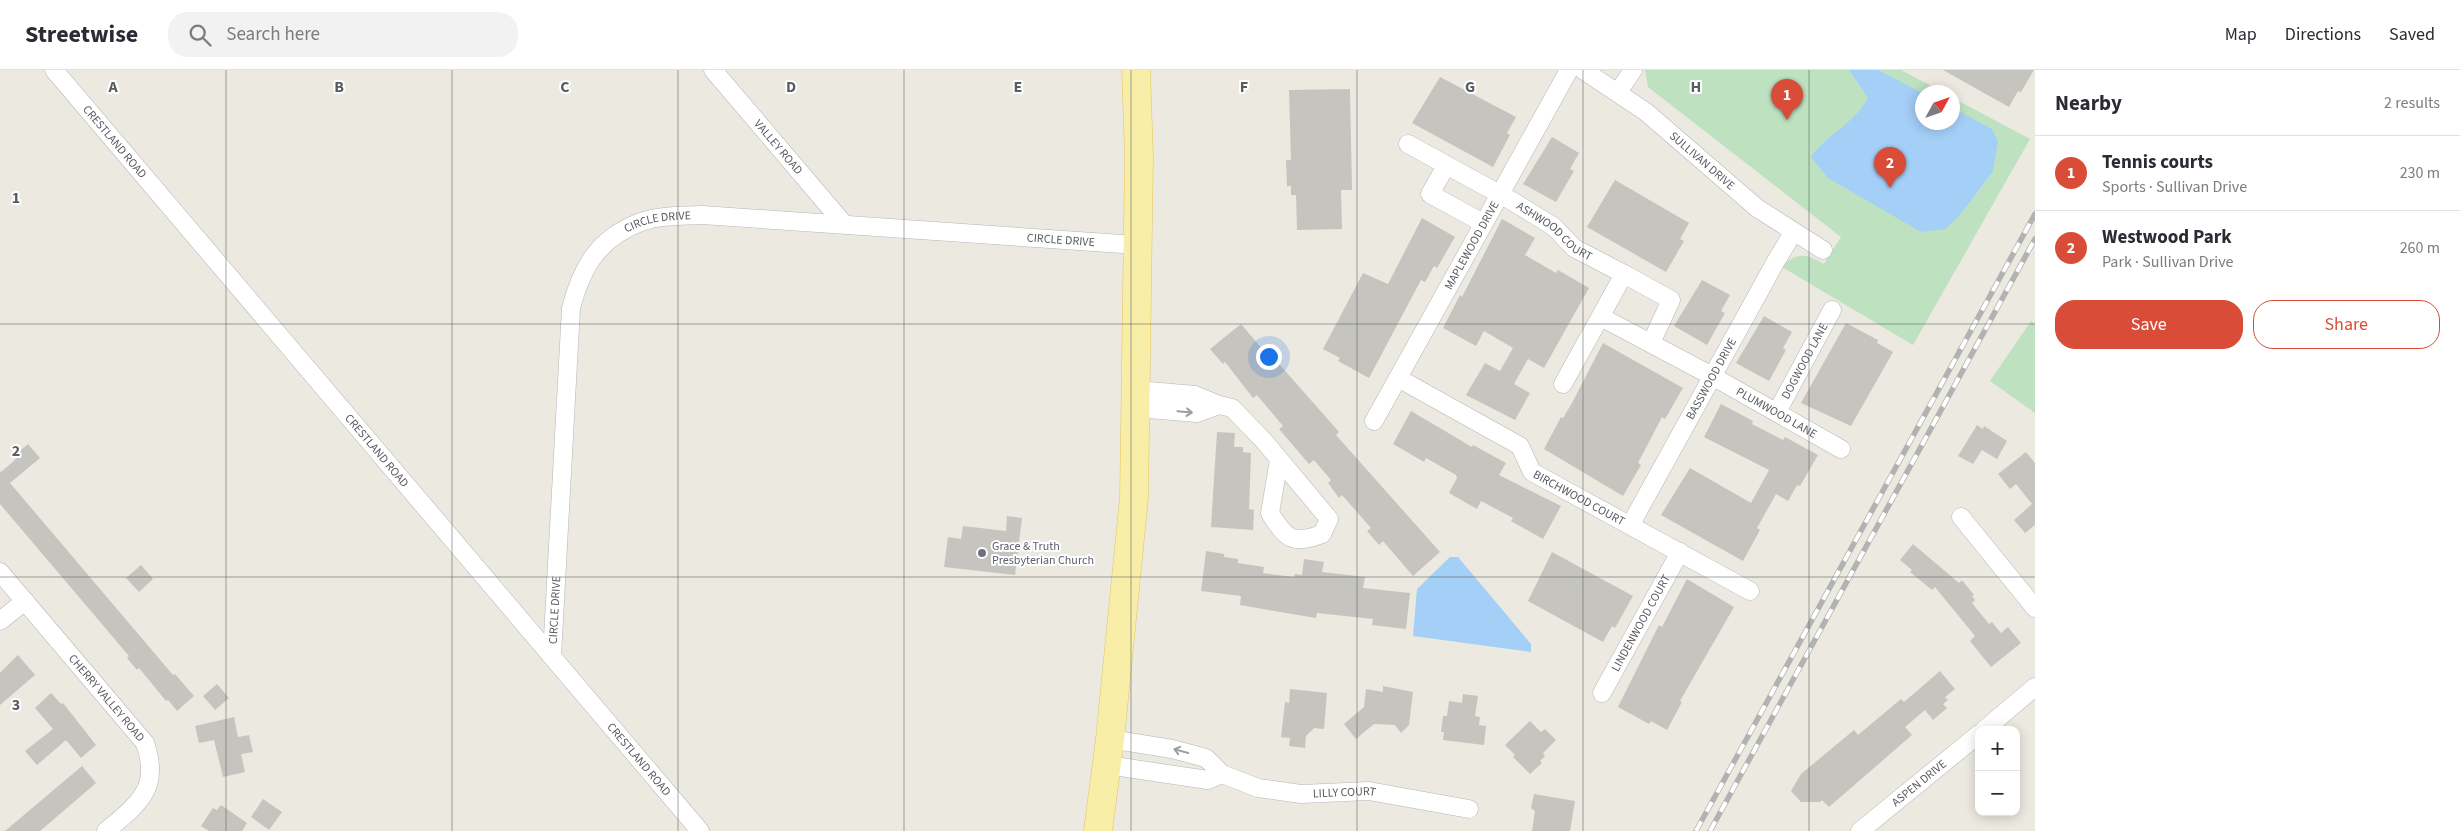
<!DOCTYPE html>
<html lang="en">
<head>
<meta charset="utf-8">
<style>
  :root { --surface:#fff; --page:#f2f2f3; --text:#2b2b33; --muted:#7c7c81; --line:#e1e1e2; --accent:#d94c37 }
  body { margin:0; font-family:"Source Sans 3",sans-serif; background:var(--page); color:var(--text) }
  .controls { position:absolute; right:15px; bottom:15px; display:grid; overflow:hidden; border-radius:10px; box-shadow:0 2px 12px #0003 }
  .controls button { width:45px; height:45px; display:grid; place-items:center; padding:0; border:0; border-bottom:1px solid var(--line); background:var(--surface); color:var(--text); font:25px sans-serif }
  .compass { position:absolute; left:1915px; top:15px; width:45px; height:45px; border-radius:50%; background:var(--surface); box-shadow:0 2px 12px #0003; rotate:50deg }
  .you { position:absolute; left:1268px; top:286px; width:18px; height:18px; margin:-12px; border:4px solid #fff; border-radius:50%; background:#1a73e8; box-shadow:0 0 0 8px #1a73e833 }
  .badge { display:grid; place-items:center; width:32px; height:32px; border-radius:50%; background:var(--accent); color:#fff; font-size:16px; font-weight:700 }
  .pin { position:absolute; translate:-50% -41px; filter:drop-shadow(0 1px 2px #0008) }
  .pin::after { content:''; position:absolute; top:26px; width:18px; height:15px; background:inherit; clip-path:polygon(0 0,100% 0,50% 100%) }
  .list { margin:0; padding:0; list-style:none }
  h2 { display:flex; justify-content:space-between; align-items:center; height:65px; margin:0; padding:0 20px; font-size:21px }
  h2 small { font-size:16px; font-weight:400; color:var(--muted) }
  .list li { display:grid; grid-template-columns:32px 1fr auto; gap:15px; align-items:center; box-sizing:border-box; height:75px; padding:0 20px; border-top:1px solid var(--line) }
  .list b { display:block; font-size:19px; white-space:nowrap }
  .list p { margin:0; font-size:16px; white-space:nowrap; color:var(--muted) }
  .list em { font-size:16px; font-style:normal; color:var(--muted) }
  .actions { display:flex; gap:10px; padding:15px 20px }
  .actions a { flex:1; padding:11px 0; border:1px solid var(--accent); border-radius:20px; text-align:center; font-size:18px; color:var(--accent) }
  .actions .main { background:var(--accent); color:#fff }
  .icon { flex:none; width:28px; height:28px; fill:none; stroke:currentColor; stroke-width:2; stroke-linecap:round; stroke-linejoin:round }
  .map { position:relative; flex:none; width:2035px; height:761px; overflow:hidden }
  header { display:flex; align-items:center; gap:30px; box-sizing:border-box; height:70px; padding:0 25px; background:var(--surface); border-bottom:1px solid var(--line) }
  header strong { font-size:24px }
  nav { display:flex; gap:28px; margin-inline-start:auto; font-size:18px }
  .search { width:350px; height:45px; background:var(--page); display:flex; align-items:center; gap:12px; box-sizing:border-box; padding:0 18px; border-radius:20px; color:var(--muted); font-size:19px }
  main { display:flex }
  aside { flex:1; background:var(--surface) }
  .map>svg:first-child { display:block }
  .green { fill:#bee1c0 }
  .water { fill:#a4cff7 }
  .building { fill:#c6c4be }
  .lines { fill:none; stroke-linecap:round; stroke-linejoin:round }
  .minor-casing { stroke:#b3b6ba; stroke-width:19 }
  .primary-casing { stroke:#e4c55f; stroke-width:29 }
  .minor { stroke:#fff; stroke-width:18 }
  .primary { stroke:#f8eea8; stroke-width:28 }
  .rail-casing { stroke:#b1b2b2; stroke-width:5.5 }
  .rail { stroke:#fff; stroke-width:4; stroke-dasharray:11; stroke-linecap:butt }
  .oneway { stroke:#9b9da0 }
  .grid { fill:none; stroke:#595c60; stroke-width:1; stroke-opacity:0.55 }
  .worship-dot { fill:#6b7280; stroke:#fff; stroke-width:2 }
  .labels { text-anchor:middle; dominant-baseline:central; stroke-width:4; stroke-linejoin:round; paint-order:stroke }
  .street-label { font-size:12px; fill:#595c60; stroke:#fff }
  .worship-label { font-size:12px; fill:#5b616d; stroke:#fff; text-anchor:start }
  .grid-label { font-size:16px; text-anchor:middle; font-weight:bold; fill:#595c60; stroke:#fff; stroke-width:4; stroke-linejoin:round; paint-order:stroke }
</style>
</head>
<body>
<header>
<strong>Streetwise</strong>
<div class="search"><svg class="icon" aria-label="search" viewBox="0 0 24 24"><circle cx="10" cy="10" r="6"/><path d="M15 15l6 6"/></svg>Search here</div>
<nav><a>Map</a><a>Directions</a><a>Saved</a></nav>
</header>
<main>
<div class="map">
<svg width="2035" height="761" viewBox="0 0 2035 761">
  <rect width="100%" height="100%" fill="#ebe9e0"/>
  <path class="green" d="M1645,0H1901L1943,22H1922V52H1952L1953,28L2030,69L1913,275L1782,197C1797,181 1806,184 1824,194L1841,167L1648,17Z
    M2031,251L2035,253V343L1990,311Z"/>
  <path class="water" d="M1849,0H1878L1922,23V52H1952L1953,38L1992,59L1998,71L1993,101L1960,145L1945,159L1921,162L1828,108L1811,87C1828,63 1853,55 1868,28Z
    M1450,487H1458L1531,574V582L1413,566L1417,519Z"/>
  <path class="building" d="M1943,0H2034L2021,22L2018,21L2009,37Z
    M1440,7L1516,47L1507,63L1510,65L1493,97L1412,53Z
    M1350,19L1352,120H1341L1342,159L1297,160L1296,125H1291V116H1287L1286,90H1291L1289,20Z
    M1552,67L1579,83L1570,99L1574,101L1556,132L1523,114Z
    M1615,110L1689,153L1680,169L1684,171L1666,202L1587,157Z
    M1422,148L1455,167L1437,198L1434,196L1425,212L1421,210L1369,308L1338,291L1340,288L1323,279L1363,203L1388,214Z
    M1502,149L1535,168L1525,185L1556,203L1558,200L1589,218L1544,298L1528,289L1514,314L1530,323L1515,350L1466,325L1485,293L1500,301L1513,278L1484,261L1476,276L1443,258L1460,225L1462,227Z
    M1702,210L1730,225L1721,241L1725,243L1707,275L1674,256Z
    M1764,246L1792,262L1783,278L1786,280L1769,311L1736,293Z
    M1846,253L1878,270L1877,273L1893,282L1851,356L1801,333Z
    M1241,254L1270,288L1272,286L1325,346L1339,362L1336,365L1440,482L1413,506L1383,471L1379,475L1367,461L1371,458L1342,425L1339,428L1328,413L1331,410L1314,390L1309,394L1279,359L1283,356L1257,325L1253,328L1225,292L1223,294L1210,279Z
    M1603,273L1683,318L1665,349L1662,347L1638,393L1641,395L1623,426L1544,379L1561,347L1563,348L1572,333Z
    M1721,334L1753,351L1752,354L1783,370L1785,367L1818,385L1800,416L1797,415L1788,431L1776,424L1757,458L1760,460L1743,491L1661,445L1690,398L1751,433L1769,400L1704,367Z
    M1411,341L1472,377L1473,375L1506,393L1499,405L1561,436L1543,469L1511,451L1513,448L1481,431L1477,439L1449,423L1457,408L1456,405L1426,388L1424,392L1393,374Z
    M1977,355L1983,359L1984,356L2007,371L1997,389L1982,380L1973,394L1958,386Z
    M1217,362L1235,363L1234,377H1243V382L1251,383L1249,439L1254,440L1253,460L1211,457Z
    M28,374L40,388L10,413L173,605L175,604L194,626L177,641L168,630L166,631L139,598L137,600L127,588L129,586L0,434V401L1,402L16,389L14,386Z
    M2026,382L2035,393V455L2025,463L2014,450L2032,434L2016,414L2010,419L1998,404Z
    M1007,446L1022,448L1015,505L944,497L948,467L961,469L963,456L1006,461Z
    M1913,474L1959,513L1962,510L1974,525L1972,526L1975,530L1972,533L1989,554L1992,552L2001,563L2008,557L2021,573L1991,597L1970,571L1975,566L1935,517L1932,520L1910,502L1912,500L1900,490Z
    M1206,481L1224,484V487L1238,489V493L1264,497L1263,503L1294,507L1295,504L1302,505L1304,489L1324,492L1322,502L1365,507L1363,518L1410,523L1406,559L1372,555L1373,549L1317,543L1316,548L1240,535L1241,526L1201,521Z
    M1552,482L1633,526L1615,558L1612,556L1603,572L1528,531Z
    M141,495L153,509L139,522L126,508Z
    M1687,509L1734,537L1680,631L1682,632L1667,660L1651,651L1649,654L1618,637L1659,555L1662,557Z
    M18,585L35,605L0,635V603Z
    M1940,601L1955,619L1945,627L1948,630L1943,634L1947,638L1933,650L1925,640L1905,657L1912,665L1829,737L1822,730L1820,732H1801L1791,721L1801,704L1854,660L1858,665L1901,629L1904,632Z
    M217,614L229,628L215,640L203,626Z
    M1383,616L1413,622L1409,655L1401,663L1395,655L1374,654L1356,669L1344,654L1364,637L1366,619L1383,622Z
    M1290,619L1327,623L1324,659L1314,658L1306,666L1305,678L1289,676L1290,668L1281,667L1285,632L1289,633Z
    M51,623L61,634L63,633L96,675L81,688L66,670L37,695L25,681L53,659L35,638Z
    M1463,624L1478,626L1475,646L1480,647L1479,655L1486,656L1484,675L1443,670L1444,662H1441L1443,646H1447L1449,631L1462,633Z
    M234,647L238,667L249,665L253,682L241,684L245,702L223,707L214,670L199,673L195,656Z
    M1530,651L1541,662L1545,659L1556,670L1543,683L1545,686L1540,691L1542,693L1530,704L1513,687L1515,685L1505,675Z
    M82,696L96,713L40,761H5Z
    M1534,724L1575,731L1570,761H1532L1535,741L1531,738Z
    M263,729L282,742L269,760L251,747Z
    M221,735L247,753L242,761H209L201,756L213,738L217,740Z"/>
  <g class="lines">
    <defs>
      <g id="minor">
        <path id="s1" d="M54,0L700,761"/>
        <path id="s2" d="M713,0L844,154"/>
        <path id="s3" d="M1583,0L1646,42L1757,138L1823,180"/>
        <path d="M1618,22L1633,0"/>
        <path id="s4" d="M1408,74L1512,131L1554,157L1574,178L1624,204L1563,314"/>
        <path d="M1446,96L1430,124L1483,153"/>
        <path d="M1624,204L1671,230L1651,273"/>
        <path id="s5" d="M1601,247L1712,306L1841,379"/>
        <path id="s6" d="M1398,308L1520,376L1532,402L1750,521"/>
        <path d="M1219,335L1232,338L1264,371L1329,449L1322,464C1292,475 1286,469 1270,443L1279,390"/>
        <path d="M1136,338L1197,343L1219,335L1195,325L1137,320"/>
        <path id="s7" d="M1777,342L1832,240"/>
        <path id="s8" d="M1374,351L1569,0"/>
        <path d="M1961,447L2035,538"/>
        <path id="s9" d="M1631,454L1776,191L1793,163"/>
        <path id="s10" d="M0,502L145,673C161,719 138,734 106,761"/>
        <path d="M0,551L25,531"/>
        <path id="s11" d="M552,586L571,238C582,197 598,168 641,152C659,145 683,146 702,145L1137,175"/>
        <path id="s12" d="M1602,623L1680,482"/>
        <path d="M1984,660L2035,617"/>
        <path id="s13" d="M1110,669L1172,679L1206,688L1222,704L1258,718L1301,724L1369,721L1469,739"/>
        <path d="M1107,695L1208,710L1222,704"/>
        <path id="s14" d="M1860,761L1979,664"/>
      </g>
      <path id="primary" d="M1098,761L1110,669L1134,428L1139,86L1136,0"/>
    </defs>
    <use href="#minor" class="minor-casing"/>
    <use href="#primary" class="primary-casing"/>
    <use href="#minor" class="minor"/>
    <use href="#primary" class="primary"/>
    <defs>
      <path id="rail" d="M1696,761L2035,144
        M1710,761L2035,169"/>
    </defs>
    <use href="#rail" class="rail-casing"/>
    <use href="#rail" class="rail"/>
  </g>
  <defs><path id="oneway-shaft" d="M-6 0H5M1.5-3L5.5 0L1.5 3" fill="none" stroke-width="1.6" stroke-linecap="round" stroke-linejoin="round" transform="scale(1.25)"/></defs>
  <g class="oneway">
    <use href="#oneway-shaft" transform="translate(1185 342) rotate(5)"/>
    <use href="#oneway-shaft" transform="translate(1181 681) rotate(-165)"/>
  </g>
  <path class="grid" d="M226,0V761M452,0V761M678,0V761M904,0V761M1131,0V761M1357,0V761M1583,0V761M1809,0V761M0,254H2035M0,507H2035"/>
  <circle class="worship-dot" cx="982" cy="483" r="5"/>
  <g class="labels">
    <g class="street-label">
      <text stroke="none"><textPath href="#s1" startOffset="94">CRESTLAND ROAD</textPath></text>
      <text stroke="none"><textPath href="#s2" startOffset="101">VALLEY ROAD</textPath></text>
      <text stroke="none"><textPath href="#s3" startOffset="150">SULLIVAN DRIVE</textPath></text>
      <text stroke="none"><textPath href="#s11" startOffset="481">CIRCLE DRIVE</textPath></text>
      <text stroke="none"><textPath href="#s4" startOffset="171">ASHWOOD COURT</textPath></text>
      <text stroke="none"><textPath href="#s11" startOffset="886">CIRCLE DRIVE</textPath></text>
      <text stroke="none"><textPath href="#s8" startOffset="201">MAPLEWOOD DRIVE</textPath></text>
      <text stroke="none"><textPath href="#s7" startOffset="58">DOGWOOD LANE</textPath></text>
      <text stroke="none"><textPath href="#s9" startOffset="166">BASSWOOD DRIVE</textPath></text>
      <text stroke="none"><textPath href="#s5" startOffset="200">PLUMWOOD LANE</textPath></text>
      <text stroke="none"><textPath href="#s1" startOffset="499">CRESTLAND ROAD</textPath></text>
      <text stroke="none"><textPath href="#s6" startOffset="222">BIRCHWOOD COURT</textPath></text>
      <text stroke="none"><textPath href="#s11" startOffset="46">CIRCLE DRIVE</textPath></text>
      <text stroke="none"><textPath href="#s12" startOffset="80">LINDENWOOD COURT</textPath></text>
      <text stroke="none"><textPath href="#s10" startOffset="165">CHERRY VALLEY ROAD</textPath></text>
      <text stroke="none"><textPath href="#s1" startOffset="904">CRESTLAND ROAD</textPath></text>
      <text stroke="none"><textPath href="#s14" startOffset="76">ASPEN DRIVE</textPath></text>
      <text stroke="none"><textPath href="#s13" startOffset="246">LILLY COURT</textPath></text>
    </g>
    <g class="worship-label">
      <text x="992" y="476">Grace &amp; Truth<tspan x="992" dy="14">Presbyterian Church</tspan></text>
    </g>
  </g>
  <g class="grid-label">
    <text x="113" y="22">A</text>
    <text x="339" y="22">B</text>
    <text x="565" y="22">C</text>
    <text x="791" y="22">D</text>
    <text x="1018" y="22">E</text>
    <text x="1244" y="22">F</text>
    <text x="1470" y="22">G</text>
    <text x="1696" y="22">H</text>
    <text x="16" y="133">1</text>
    <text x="16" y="386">2</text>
    <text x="16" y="640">3</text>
  </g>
</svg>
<div class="controls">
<button>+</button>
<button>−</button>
</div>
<svg class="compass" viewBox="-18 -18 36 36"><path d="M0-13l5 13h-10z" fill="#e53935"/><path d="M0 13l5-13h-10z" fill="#7c7c81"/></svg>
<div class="you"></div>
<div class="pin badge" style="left:1787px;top:50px">1</div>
<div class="pin badge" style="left:1890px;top:118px">2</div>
</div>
<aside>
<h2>Nearby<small>2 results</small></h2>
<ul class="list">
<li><span class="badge">1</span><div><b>Tennis courts</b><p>Sports · Sullivan Drive</p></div><em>230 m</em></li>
<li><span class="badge">2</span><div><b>Westwood Park</b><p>Park · Sullivan Drive</p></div><em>260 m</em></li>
</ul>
<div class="actions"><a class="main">Save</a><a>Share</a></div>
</aside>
</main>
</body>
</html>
